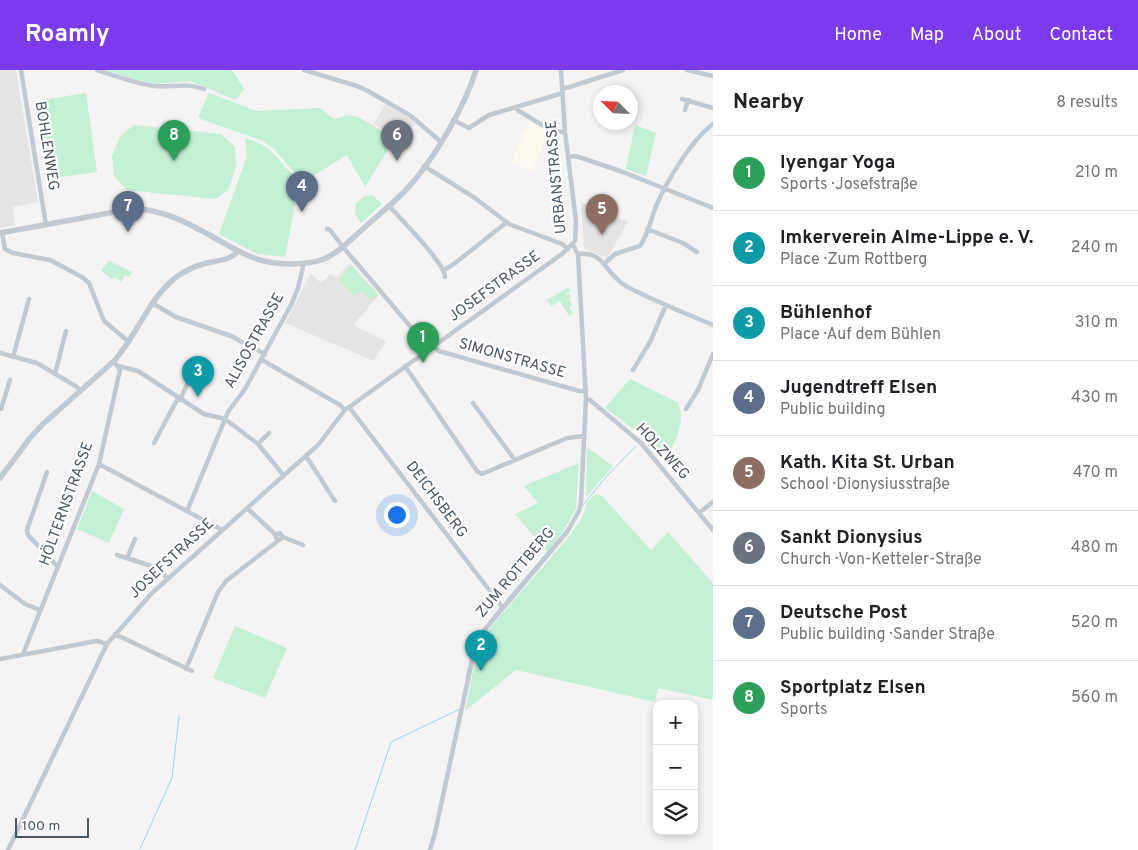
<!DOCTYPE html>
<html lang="en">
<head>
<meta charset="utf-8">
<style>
  :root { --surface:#fff; --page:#f2f2f2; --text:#202124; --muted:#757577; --line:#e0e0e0; --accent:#7c3aed }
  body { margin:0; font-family:Overpass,sans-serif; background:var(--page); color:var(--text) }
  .controls { position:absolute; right:15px; bottom:15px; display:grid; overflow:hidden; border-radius:10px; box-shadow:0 2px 8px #0003 }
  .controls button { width:45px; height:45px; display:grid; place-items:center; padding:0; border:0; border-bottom:1px solid var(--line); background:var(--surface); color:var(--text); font:25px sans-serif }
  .compass { position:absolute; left:593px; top:15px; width:45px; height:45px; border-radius:50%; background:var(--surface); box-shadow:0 2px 8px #0003; rotate:294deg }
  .scale { position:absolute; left:15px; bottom:12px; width:74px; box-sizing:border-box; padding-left:5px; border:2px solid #4a5661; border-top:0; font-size:14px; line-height:18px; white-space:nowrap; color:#4a5661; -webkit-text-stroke:4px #fff; paint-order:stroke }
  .you { position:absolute; left:396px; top:444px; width:18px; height:18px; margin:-12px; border:4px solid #fff; border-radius:50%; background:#1a73e8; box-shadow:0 0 0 8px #1a73e833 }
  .badge { display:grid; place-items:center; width:32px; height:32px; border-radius:50%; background:var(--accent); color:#fff; font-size:16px; font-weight:700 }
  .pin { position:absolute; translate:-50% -41px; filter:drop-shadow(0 1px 2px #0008) }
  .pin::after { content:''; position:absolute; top:26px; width:18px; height:15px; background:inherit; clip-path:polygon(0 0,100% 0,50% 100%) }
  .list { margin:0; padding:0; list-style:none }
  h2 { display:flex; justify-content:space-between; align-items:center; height:65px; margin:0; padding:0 20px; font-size:21px }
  h2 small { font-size:16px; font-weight:400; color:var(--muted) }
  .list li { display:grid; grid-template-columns:32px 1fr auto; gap:15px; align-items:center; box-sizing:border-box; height:75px; padding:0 20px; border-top:1px solid var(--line) }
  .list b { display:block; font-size:19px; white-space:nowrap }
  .list p { margin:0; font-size:16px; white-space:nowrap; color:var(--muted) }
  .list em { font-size:16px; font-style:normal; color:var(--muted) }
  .icon { flex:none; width:28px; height:28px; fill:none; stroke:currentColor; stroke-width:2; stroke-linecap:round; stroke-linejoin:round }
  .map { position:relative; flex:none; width:713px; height:780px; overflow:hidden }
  header { display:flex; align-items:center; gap:30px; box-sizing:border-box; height:70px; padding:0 25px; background:var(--accent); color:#fff }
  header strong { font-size:24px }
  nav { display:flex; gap:28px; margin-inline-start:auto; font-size:18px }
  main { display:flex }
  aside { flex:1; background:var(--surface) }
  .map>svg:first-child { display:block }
  .commercial { fill:#fdf9ef }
  .education { fill:#e6e4e5 }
  .green { fill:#c3f1d5 }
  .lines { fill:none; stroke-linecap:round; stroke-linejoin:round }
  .stream { stroke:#90daee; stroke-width:1 }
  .minor { stroke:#c1cad2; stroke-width:4.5 }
  .tertiary { stroke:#c1cad2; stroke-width:5.5 }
  .labels { text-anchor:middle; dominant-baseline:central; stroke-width:4.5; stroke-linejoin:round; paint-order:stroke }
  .street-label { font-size:15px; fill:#4a5661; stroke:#fff }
</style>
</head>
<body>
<header>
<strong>Roamly</strong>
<nav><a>Home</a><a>Map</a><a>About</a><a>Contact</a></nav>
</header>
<main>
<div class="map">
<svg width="713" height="780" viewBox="0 0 713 780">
  <rect width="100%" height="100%" fill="#f5f3f3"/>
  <path class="commercial" d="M531,52L549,62L532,101L512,92L524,62Z"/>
  <path class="education" d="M0,0H16L38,132L13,137L15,155L0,158Z
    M385,34L409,48L416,54L409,61L411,64L407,67L406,66L403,68L390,64L374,54Z
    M581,132L628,152L607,188L584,179Z
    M350,193L379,225L353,255L386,271L374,291L285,253L311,203L321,213L330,204L337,207Z"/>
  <path class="green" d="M106,0H232L244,19L236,30L190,11L155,14L134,9Z
    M86,23L97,102L48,109L36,31Z
    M209,23L256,41L320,38L334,49L349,45L360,48L395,68L365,117L347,85L303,112L273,78L263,71L198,48Z
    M134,55L221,64L235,77L236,97L228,120L215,129L127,120L114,106L112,86L120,66Z
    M635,55L656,63L646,106L626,99Z
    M245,68C269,76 271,80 287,99L268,93L289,100L299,113L285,187L257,184L219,164L247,86Z
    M372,125L382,134L361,153L355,143L356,133L365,126Z
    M109,191L132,202L129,207L125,205L121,212L114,207L112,210L101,200Z
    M351,195L378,225L371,231L362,221L354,226L338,210Z
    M569,217L570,221L566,224L567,225L569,224L571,227L569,228L572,235L569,237L573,244L569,246L560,231L551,236L547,230Z
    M630,309L677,332C688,349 673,376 665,392L644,367L605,338Z
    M587,377L613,396L586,427Z
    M579,393L576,439L563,461L547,482L515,444L538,433L524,416Z
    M92,421L124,439L109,473L77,459Z
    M595,424L602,426L651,480L668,462L713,513V630L658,618L655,632L516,600L465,641L478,577L485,564L567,469L581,450L587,433Z
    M235,556L287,578L265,628L213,608Z"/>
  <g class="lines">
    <path class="stream" d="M583,435L606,407L636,376
      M504,533L567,459
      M466,608L475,569L500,538
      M140,779L172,708L179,646
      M355,780L391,672L460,639"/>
    <path class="minor" d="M21,0L46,155
      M97,0C116,6 134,13 154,16C173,18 185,12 204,19
      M304,0L357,16L368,21L411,46L441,72
      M687,0L713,6
      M563,19L623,0
      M682,29L713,38
      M516,38L519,41C533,49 549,62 565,62
      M685,40L688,30
      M453,50L469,58L489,45L563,23
      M569,87L576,86L623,102L713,138
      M424,96L475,128L509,154L562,174L568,179
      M389,136C400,148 445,193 445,207
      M327,159L330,160L343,177L427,276L430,277L434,276L562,184L575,171L576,151L565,62L561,0
      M647,159L683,173L697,182
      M2,162L5,179L13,183L50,190L82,207L89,213L104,251L129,272
      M578,184C603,182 603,197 618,210C626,218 638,222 648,227C670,237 691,246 713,255
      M605,193L615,184L640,176C648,165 651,149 656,136C667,111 691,70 713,54
      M444,200L454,194L507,152
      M152,233L176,247L231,266L265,284
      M434,276L439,281L579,321H586
      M0,283L37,293L77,317L80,321
      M13,287L29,229
      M262,290L340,335L345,340
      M118,296L138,301L204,344L225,349L258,374L284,406
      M405,296L477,401L482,404L567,368L584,366
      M633,300L650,272L666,235
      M55,304L66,261
      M586,329L590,330L641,373L713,460
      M180,330L196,295
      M473,333L514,389
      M349,337L503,538
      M1,339L10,310
      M686,339L698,320L713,284
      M154,373L178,328
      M258,374L269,363
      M306,386L335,431
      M99,394L222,460
      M47,402L27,460L28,465L58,497
      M248,439L276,465V468L279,470L283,467L280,463L276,465
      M187,441L228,342L245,319L292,233L298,218L304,193
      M699,443L713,432
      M283,467L303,475
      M117,485L158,498L167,508
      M127,488L135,469
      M0,515L25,534L40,540
      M115,564L192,601
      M23,584L99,394L120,300L114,291
      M0,589L97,571L107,574
      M186,599L218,522L226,511L279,470
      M8,780L107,574L152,523L318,375L345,340L427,281L429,277
      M430,780L435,763L475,577L483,562L567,462L579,441L581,432L586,329L578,184L573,175"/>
    <path class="tertiary" d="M0,163L131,139C167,138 198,159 229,176C239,181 249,187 260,190C279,195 305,196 324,189C339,183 351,169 363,159C377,146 392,134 405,121C433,91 464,39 476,0
      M0,408L30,368L43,354L114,291C137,265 148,230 175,208C183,202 193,197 203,194C215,190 229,192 238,181"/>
  </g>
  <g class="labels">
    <g class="street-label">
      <text transform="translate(46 76) rotate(81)">BOHLENWEG</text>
      <text transform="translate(557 107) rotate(-95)">URBANSTRASSE</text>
      <text transform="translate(495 217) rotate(-36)">JOSEFSTRASSE</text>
      <text transform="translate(255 271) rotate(-61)">ALISOSTRASSE</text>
      <text transform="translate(512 289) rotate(16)">SIMONSTRASSE</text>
      <text transform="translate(662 382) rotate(47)">HOLZWEG</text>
      <text transform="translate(436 430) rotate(53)">DEICHSBERG</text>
      <text transform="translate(67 434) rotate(-70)">HÖLTERNSTRASSE</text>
      <text transform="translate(172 489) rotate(-43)">JOSEFSTRASSE</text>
      <text transform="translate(516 503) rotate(-50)">ZUM ROTTBERG</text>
    </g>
  </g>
</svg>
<div class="controls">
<button>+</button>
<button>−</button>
<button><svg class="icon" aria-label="layers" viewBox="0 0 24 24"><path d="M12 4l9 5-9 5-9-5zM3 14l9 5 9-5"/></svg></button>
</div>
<svg class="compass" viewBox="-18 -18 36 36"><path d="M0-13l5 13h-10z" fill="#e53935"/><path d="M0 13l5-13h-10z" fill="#757577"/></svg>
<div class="scale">100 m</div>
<div class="you"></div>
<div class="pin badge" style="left:423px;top:293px;background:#2e9e5b">1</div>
<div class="pin badge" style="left:481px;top:601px;background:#0f9aa8">2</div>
<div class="pin badge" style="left:198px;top:327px;background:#0f9aa8">3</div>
<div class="pin badge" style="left:302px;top:142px;background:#5c6f8a">4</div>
<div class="pin badge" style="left:602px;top:165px;background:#8d6e63">5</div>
<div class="pin badge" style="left:397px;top:91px;background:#6b7280">6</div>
<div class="pin badge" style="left:128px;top:162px;background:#5c6f8a">7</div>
<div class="pin badge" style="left:174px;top:91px;background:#2e9e5b">8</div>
</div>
<aside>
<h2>Nearby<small>8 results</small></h2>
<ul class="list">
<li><span class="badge" style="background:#2e9e5b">1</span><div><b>Iyengar Yoga</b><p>Sports · Josefstraße</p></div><em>210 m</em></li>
<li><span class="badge" style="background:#0f9aa8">2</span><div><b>Imkerverein Alme-Lippe e. V.</b><p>Place · Zum Rottberg</p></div><em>240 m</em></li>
<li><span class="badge" style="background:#0f9aa8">3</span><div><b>Bühlenhof</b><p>Place · Auf dem Bühlen</p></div><em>310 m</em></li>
<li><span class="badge" style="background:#5c6f8a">4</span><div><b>Jugendtreff Elsen</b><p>Public building</p></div><em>430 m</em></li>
<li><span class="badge" style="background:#8d6e63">5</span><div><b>Kath. Kita St. Urban</b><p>School · Dionysiusstraße</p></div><em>470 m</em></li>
<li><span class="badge" style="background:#6b7280">6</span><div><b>Sankt Dionysius</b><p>Church · Von-Ketteler-Straße</p></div><em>480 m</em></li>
<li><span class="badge" style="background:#5c6f8a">7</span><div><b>Deutsche Post</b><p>Public building · Sander Straße</p></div><em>520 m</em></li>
<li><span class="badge" style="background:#2e9e5b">8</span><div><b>Sportplatz Elsen</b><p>Sports</p></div><em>560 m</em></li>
</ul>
</aside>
</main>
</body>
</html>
